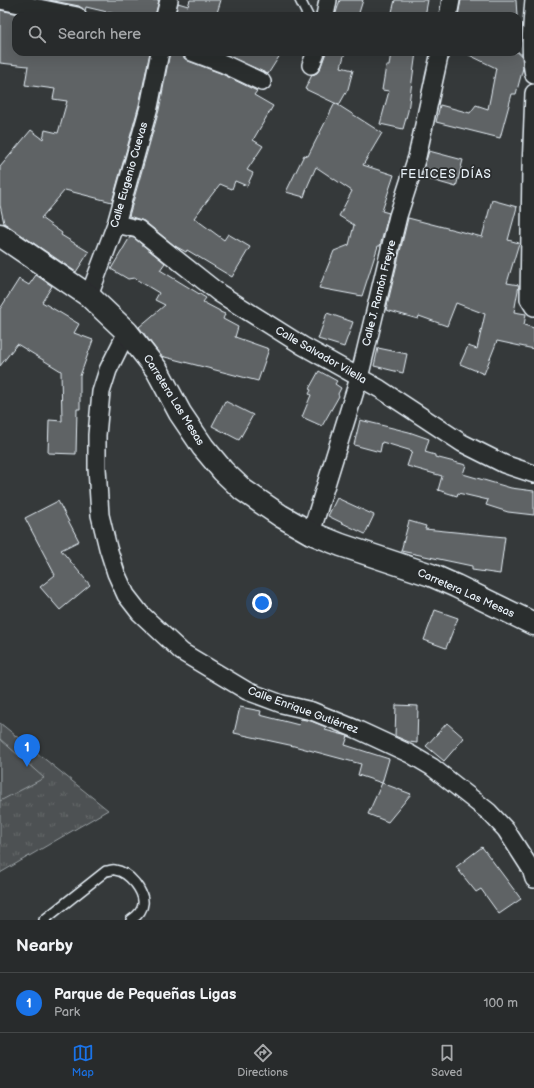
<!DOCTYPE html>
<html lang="en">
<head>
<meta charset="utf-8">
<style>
  :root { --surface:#282b2c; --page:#303334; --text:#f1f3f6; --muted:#a5a7a9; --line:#444748; --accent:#1a73e8 }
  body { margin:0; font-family:"Balsamiq Sans",sans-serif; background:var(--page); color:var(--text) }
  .you { position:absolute; left:262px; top:603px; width:14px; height:14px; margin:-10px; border:3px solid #fff; border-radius:50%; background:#1a73e8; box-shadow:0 0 0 6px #1a73e833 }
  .badge { display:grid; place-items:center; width:26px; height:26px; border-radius:50%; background:var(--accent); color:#fff; font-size:13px; font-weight:700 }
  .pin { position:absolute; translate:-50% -33px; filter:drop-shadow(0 1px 2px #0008) }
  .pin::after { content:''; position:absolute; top:21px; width:14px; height:12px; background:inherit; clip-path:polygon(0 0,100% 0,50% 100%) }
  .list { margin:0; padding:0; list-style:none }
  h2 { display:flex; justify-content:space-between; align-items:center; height:52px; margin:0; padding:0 16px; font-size:17px }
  h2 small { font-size:13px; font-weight:400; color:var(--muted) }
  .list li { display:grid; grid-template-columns:26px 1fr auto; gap:12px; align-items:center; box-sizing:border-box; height:60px; padding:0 16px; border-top:1px solid var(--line) }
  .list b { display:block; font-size:15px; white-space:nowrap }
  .list p { margin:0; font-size:13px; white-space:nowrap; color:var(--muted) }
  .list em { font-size:13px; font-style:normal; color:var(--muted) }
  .icon { flex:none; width:22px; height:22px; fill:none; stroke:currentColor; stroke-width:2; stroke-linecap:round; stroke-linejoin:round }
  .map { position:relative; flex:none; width:534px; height:920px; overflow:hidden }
  .search { position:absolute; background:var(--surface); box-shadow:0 4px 16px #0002; left:12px; right:12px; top:12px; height:44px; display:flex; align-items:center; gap:10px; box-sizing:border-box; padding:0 14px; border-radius:12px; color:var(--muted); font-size:15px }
  .sheet { height:112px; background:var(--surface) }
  nav { display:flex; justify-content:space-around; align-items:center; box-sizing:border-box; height:56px; border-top:1px solid var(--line); background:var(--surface); font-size:11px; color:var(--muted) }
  nav a { display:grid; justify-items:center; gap:2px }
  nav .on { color:var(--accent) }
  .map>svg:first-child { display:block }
  .grass { fill:url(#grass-tufts); stroke:#9aa1a5 }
  .pitch { fill:#4d5152; stroke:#9aa1a5 }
  .building { fill:#5f6365; stroke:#e8f1f8 }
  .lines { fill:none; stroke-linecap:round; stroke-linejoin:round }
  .service-casing { stroke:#e8f1f8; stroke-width:12 }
  .minor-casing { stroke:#e8f1f8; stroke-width:20 }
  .tertiary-casing { stroke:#e8f1f8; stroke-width:25 }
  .service { stroke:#2a2d2e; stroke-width:9 }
  .minor { stroke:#2a2d2e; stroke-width:17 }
  .tertiary { stroke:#2a2d2e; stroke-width:22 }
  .labels { text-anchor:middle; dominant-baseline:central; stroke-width:3.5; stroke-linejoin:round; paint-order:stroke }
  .street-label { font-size:11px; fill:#e8f1f8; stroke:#2a2d2e }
  .neighbourhood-label { font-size:12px; letter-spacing:1px; fill:#e8f1f8; stroke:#2a2d2e }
</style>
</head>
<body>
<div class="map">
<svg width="534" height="920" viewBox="0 0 534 920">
  <defs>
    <pattern id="grass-tufts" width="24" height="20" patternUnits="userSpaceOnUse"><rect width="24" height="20" fill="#4d5152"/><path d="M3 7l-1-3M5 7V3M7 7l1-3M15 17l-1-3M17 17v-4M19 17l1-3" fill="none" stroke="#676a6c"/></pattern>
  </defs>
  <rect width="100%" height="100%" fill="#35393a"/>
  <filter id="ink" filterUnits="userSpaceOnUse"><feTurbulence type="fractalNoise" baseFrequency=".025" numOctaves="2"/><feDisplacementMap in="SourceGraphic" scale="8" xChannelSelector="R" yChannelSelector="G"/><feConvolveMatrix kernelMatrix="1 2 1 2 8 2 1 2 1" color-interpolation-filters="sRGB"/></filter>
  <g filter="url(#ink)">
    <path class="grass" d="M0,723L108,810L0,873Z"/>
    <path class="pitch" d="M0,739L44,778L0,801Z"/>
    <path class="building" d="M49,0H159L155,16H124L86,7L85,11L79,6Z
      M190,0H221L216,16H175L178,3L188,6Z
      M340,0H363L358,16H335Z
      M395,0H428L425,16H391Z
      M461,0H516L517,16H458Z
      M0,10L28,16H16V52H150L139,105L112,202L65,190L41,218L62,233L61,235L89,252L76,272L4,223L0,205V167L31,130L43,139L45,130L58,133L67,101L53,99L55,89L25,85L28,66L0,63Z
      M170,52H182L184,58L188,61L220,73L257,91L254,95L273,106L253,140L263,146L247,170L253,173L247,186L235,181L232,189L220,184L194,218L224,240L228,234L250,247L232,277L187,250L186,252L175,246L144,221L129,216L159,110Z
      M220,52H282L268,74Z
      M326,52H345L341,67L353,70L348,89L339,105L305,89L312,75L317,73L320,69Z
      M391,52H416L408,111L403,129L380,124L389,91L382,90L386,66H389Z
      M463,52H519V54H522L523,68L516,94H512L500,138L436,122L440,105L470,113L476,105L488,109L496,68Z
      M335,103L382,133L363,165L394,175L382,211L389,213L380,246H378L362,296L319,288L334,251L349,245L354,225L339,216L352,191L316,167L308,185L304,197L286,192L304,155L308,156Z
      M429,151L463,160L456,187L421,177Z
      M492,200L517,207L508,240L519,243L507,283L519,285L514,312L526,314L524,325L534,328V349L497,341L484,374L460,364L468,346L477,349L485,314L456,303L447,326L419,316L418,319L386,310L408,218L482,237Z
      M130,237L134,238L165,263L160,270L206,298L203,302L220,311V312L225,314L223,319L238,327L235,337L269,349L258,381L161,356L139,327L165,305L155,300L159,293L134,278L128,279L111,269Z
      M36,275L52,286L42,302L79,324L74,333L93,340L80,376V409H77L76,454L48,453L49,420L62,421L61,371L17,344L0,366V309L19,279L29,285Z
      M327,313L353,322L344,347L318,339Z
      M378,348L407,354L403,373L374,366Z
      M319,371L337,381L335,384L341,388L338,394L339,396L322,426L302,417L311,395L309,394L311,390L309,389Z
      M225,401L253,415L239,440L212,426Z
      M360,420L409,432L429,439L425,452L435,455V457L466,465L463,474L511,488L534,491V515L508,512L486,505L488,500L458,493L457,496L438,490L442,476L407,466L412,451L382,442L380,452L354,445Z
      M337,498L374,515L365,534L328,516Z
      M58,501L79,541L61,550L90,585L60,610L40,587L55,575L25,518Z
      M409,521L426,526L425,529L505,537L500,574L472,570V566L401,551Z
      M435,610L458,618L446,648L424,640Z
      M396,705L418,706L417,743L409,742L395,736Z
      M240,707L261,711L260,715L299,725L301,719L311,721L326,727L325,730L348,736L345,745L389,759L382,783L358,775L361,764L294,746L234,733Z
      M447,723L464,738L444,761L426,746Z
      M382,783L411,794L388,822L368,814Z
      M482,847L521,899L499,914L481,889L476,892L456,867Z"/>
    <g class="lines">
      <defs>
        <path id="service" d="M300,0L308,16
          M44,920L106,871C109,871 113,869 115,870C124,871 130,877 135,883C146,897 147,910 131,920"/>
        <path id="minor" d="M0,0L77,16
          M534,0C532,24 529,51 534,75
          M165,16L169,0
          M325,16L328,0
          M448,16L451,0
          M192,52L224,64L262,82
          M311,65L316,52
          M534,93L531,169L529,299L534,307
          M116,224L138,229L219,293L241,307L303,346L380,389L462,443L504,464L534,474
          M89,296L116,224L149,107L160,52
          M127,332L108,370L101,392L97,435V468L100,515L108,548L116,573L126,595L140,613L182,652L247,691L282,704L312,711L356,729L410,754L432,767L489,812L506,830L531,869L534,879
          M311,533L359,378L398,216L417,157L440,52"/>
        <path id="tertiary" d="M0,235L89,296L127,332L157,370L180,413L203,447L223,471L243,490L281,516L311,533L341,545L431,575L456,586L534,624"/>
      </defs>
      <use href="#service" class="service-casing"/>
      <use href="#minor" class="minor-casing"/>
      <use href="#tertiary" class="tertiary-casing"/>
      <use href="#service" class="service"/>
      <use href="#minor" class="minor"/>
      <use href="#tertiary" class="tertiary"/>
    </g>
  </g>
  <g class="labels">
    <g class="street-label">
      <text transform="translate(129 175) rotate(-74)">Calle Eugenio Cuevas</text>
      <text transform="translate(379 293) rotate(-76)">Calle J. Ramón Freyre</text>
      <text transform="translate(321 355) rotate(30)">Calle Salvador Vilella</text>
      <text transform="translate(174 400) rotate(58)">Carretera Las Mesas</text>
      <text transform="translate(466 593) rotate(24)">Carretera Las Mesas</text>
      <text transform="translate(303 710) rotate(20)">Calle Enrique Gutiérrez</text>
    </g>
    <g class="neighbourhood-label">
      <text x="446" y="174">FELICES DÍAS</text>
    </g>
  </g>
</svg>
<div class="you"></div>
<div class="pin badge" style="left:27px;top:767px">1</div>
<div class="search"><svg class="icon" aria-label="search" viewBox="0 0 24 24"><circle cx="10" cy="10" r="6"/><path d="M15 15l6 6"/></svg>Search here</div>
</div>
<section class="sheet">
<h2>Nearby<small></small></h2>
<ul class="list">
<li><span class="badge">1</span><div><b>Parque de Pequeñas Ligas</b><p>Park</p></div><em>100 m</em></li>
</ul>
</section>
<nav>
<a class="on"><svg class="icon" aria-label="map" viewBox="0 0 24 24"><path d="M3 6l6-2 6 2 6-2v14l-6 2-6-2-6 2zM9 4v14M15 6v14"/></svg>Map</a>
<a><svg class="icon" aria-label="directions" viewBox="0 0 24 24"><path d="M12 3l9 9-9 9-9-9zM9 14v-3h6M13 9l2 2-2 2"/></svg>Directions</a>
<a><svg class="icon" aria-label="saved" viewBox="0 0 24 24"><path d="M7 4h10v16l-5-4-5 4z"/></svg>Saved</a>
</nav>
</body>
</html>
